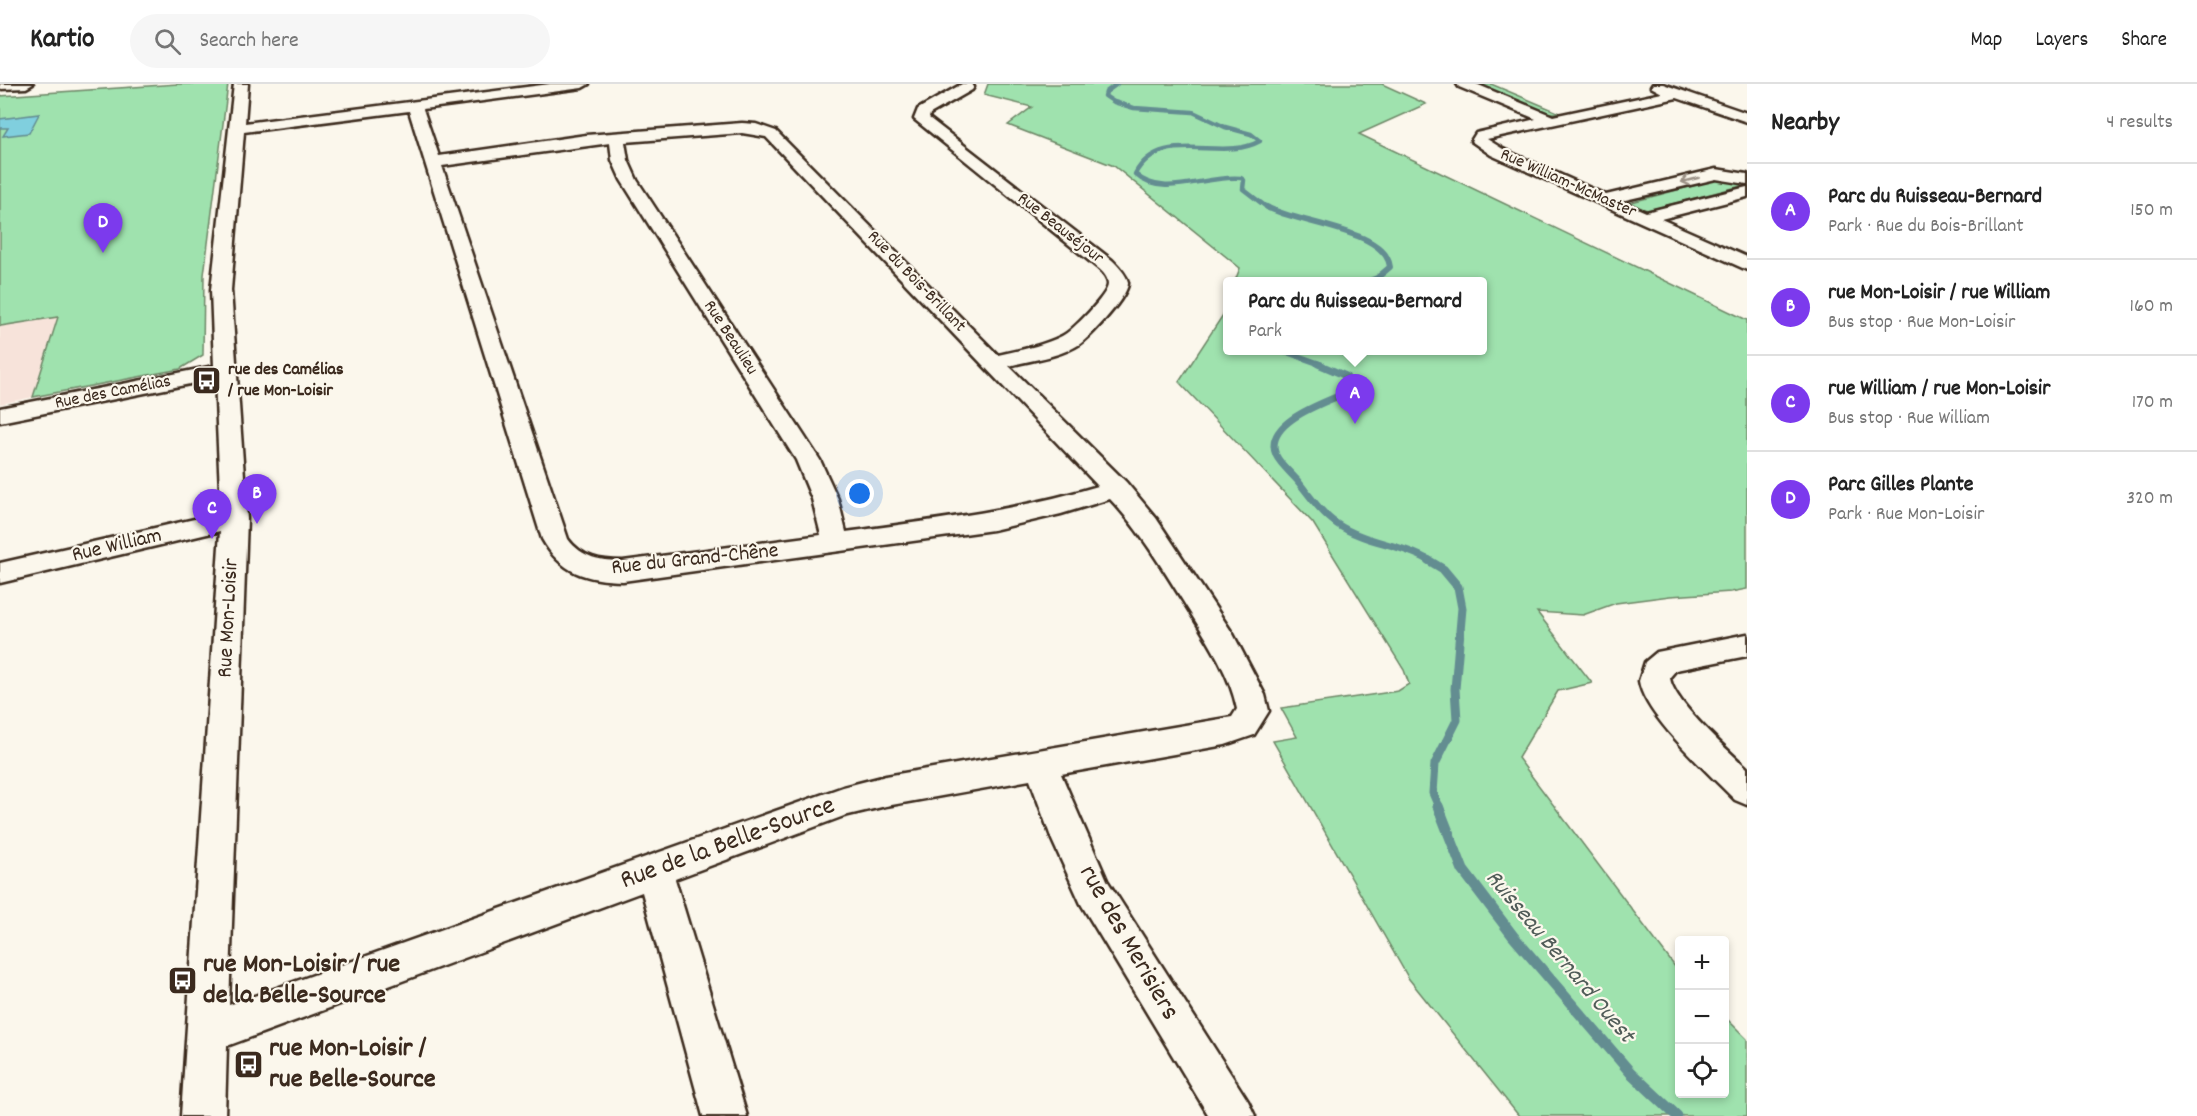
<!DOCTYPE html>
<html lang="en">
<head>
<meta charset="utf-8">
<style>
  :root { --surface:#fff; --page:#f6f6f6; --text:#222; --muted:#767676; --line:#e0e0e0; --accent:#7c3aed }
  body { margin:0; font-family:Dekko,sans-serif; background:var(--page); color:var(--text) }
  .controls { position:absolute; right:18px; bottom:18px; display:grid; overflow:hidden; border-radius:6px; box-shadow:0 3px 9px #0003 }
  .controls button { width:54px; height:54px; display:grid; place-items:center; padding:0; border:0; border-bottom:2px solid var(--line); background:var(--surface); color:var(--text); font:30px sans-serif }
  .you { position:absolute; left:860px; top:410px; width:21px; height:21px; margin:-15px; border:4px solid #fff; border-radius:50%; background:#1a73e8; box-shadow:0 0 0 9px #1a73e833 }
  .badge { display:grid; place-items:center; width:39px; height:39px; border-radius:50%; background:var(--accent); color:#fff; font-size:20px; font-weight:700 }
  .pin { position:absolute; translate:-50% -50px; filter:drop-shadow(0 2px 3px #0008) }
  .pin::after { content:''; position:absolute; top:32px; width:21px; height:18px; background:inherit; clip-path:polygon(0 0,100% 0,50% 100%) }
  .popup { position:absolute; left:1223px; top:193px; width:264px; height:78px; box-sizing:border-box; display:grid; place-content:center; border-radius:6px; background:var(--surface); filter:drop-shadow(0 2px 4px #0005); font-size:20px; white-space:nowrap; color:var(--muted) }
  .popup b { font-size:22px; color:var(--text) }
  .popup::after { content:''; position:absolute; left:50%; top:100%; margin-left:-12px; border:12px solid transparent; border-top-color:var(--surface) }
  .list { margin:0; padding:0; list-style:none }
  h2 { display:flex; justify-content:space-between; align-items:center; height:78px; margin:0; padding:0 24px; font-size:26px }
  h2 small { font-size:20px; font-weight:400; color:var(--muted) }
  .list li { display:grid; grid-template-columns:39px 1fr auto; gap:18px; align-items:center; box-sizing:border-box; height:96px; padding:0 24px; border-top:2px solid var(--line) }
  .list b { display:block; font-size:22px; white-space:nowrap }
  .list p { margin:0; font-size:20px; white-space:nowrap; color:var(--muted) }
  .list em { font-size:20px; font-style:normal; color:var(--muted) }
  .icon { flex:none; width:33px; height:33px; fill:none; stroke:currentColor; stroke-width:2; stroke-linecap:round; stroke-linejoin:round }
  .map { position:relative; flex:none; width:1747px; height:1032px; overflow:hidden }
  header { display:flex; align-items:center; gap:36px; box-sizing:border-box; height:84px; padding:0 30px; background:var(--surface); border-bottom:2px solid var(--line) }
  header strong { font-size:28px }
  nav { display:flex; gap:33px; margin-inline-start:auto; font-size:21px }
  .search { width:420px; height:54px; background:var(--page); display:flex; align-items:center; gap:15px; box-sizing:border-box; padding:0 21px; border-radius:33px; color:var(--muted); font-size:22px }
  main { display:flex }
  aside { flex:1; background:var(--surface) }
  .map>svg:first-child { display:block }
  .built { fill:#f7e3da }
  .green { fill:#9fe2ae; stroke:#6d8666; stroke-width:1.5 }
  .water { fill:#80cfde; stroke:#648d91; stroke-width:1.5 }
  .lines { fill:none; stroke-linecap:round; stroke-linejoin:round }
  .stream-far4 { stroke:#648d91; stroke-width:4.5 }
  .stream-far3 { stroke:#648d91; stroke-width:6 }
  .stream-far2 { stroke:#648d91; stroke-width:7 }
  .stream-far1 { stroke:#648d91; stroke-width:9 }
  .stream { stroke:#648d91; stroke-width:11 }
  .minor-casing { stroke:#3b2a1e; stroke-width:5 }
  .minor { fill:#fbf7ec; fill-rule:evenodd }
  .oneway { stroke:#9b9085 }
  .labels { text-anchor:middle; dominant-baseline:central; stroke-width:4.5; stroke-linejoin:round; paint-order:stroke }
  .far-street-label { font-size:18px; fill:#3b2a1e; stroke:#fbf7ec }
  .far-poi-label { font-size:18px; font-weight:bold; fill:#3b2a1e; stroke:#fbf7ec; text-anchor:start }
  .street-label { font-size:22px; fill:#3b2a1e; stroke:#fbf7ec }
  .water-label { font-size:24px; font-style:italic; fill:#505c58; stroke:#fbf7ec }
  .near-street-label { font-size:27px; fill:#3b2a1e; stroke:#fbf7ec }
  .near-poi-label { font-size:27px; font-weight:bold; fill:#3b2a1e; stroke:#fbf7ec; text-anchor:start }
</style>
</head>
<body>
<header>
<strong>Kartio</strong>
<div class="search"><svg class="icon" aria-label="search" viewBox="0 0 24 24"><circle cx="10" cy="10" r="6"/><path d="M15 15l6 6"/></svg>Search here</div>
<nav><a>Map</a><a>Layers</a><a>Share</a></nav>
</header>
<main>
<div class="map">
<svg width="1747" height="1032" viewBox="0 0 1747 1032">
  <rect width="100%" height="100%" fill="#fbf7ec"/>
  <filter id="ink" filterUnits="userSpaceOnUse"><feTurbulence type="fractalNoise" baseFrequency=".0167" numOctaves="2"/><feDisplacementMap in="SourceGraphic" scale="12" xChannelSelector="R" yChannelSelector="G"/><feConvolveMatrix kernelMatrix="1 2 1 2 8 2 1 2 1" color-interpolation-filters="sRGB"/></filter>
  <g filter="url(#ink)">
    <path class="built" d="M58,232L33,313L0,320V242Z"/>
    <path class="green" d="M178,0H228L204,191L203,271L180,285L33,313L58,233L0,242V12Z
      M988,0H1382L1426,20L1359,50L1747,236V505L1731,508L1670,512L1616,519L1583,531L1537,528L1592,599L1558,607L1518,674L1679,888L1680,1010H1724L1725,933L1747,955V1032H1519L1409,895L1273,657L1297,653L1281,624L1398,607L1409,600L1404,586L1313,439L1179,298L1223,231L1227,218L1228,266H1482V198L1235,197L1240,184L1114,82L1008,41L1032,23L984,11Z
      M1472,0H1491L1560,29H1544Z
      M1719,95L1740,99L1741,102L1649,126L1635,124L1628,119Z"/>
    <path class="water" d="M39,30L29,49L3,52L8,44H0V35Z"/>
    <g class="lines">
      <path class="stream-far4" d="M1117,0L1106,8L1105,12L1114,18L1134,24L1193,28L1225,43L1251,50L1260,57C1221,79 1161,42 1135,90C1163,116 1207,90 1241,94L1244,96L1243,105L1269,125"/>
      <path class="stream-far3" d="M1267,123C1297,140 1386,145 1390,183L1377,194L1367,198
        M1281,266L1323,281"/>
      <path class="stream-far2" d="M1318,280L1346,292L1351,303L1348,308C1326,318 1262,338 1276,371C1280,380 1291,389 1297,396C1309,411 1321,429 1337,440C1365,459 1402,460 1430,477"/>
      <path class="stream-far1" d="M1428,476L1443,485L1458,503L1462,524L1455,605L1457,636L1435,680L1433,709L1439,723"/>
      <path class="stream" d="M1438,722L1463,786L1513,852L1630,988L1677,1032"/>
      <defs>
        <path id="minor" d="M0,0H33L26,4L0,5Z
          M234,0H248L245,39L550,0H589L582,4L423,25L439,72L586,51L742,39L756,40L776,47L998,271C1020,266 1042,262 1062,252C1072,247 1109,210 1108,200C1108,193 1103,188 1098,184L914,35L918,25L962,0H972L974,3L972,6L930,30L929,34L1112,176C1118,182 1126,190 1128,198C1130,211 1091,252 1080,260C1060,273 1031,276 1009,282L1126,398L1156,434L1233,550L1265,611L1269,627L1254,651L1225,661L1061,690L1107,796L1248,1017L1255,1032H1209L1081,820L1052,756L1030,696L886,722L844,732L675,795L747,1032H703L642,808L227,962L225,1032H181L220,447L0,499V479L221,429L215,295L0,338V324L214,282L211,206ZM409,27L542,455C561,489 586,496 623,497L993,446L1061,430L1110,415C1139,445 1161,482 1183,517C1204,551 1229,586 1237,625L1232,633L886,692L843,703L229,921L247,435L231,206L244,48ZM742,49L766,53L1098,402C1016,427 932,436 846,448L838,415L820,376L637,96L628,76L625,58ZM610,59L612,76L621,96L796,376L812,415L821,451L623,477C601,477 582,474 568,455L442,82Z
          M1457,0H1476L1553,32L1662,9L1651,3L1653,0H1663L1747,29V38L1677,14L1487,55L1503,65L1606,111L1716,85L1747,90V100L1716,95L1621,117L1646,128L1747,103V113L1661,135L1747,173V186L1491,71L1471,57L1476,49L1536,35L1459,3Z
          M1747,550V572L1676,586L1670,593C1671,616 1729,667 1747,684V721L1735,716C1710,690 1644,632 1639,597L1645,578L1657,568Z"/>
      </defs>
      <use href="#minor" class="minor-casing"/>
      <use href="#minor" class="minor"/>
    </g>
    <defs><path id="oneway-shaft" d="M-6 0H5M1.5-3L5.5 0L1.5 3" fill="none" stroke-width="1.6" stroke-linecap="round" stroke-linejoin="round" transform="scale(1.5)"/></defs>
    <use class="oneway" href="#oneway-shaft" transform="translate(1690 96) rotate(166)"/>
  </g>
  <defs>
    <symbol id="bus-square" viewBox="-11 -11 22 22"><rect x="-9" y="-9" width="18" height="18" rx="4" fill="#3b2a1e" stroke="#fbf7ec"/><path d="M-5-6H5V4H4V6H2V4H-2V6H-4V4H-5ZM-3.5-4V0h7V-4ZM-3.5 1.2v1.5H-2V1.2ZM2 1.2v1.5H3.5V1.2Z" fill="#fff"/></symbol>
  </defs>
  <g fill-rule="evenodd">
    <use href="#bus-square" x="190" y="280" width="33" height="33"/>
    <use href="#bus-square" x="166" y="880" width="33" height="33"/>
    <use href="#bus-square" x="232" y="964" width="33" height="33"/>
  </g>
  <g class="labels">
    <g class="far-street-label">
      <text transform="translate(1568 100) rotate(24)">Rue William-McMaster</text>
      <text transform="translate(1060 145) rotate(38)">Rue Beauséjour</text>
      <text transform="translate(916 198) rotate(46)">Rue du Bois-Brillant</text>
      <text transform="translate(730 254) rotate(57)">Rue Beaulieu</text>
      <text transform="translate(113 309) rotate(-11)">Rue des Camélias</text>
    </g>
    <g class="far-poi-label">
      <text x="228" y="286">rue des Camélias<tspan x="228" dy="21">/ rue Mon-Loisir</tspan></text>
    </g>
    <g class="street-label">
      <text transform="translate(117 462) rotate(-13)">Rue William</text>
      <text transform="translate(695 476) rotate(-6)">Rue du Grand-Chêne</text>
      <text transform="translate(229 534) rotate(-87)">Rue Mon-Loisir</text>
    </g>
    <g class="water-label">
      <text transform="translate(1559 873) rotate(50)">Ruisseau Bernard Ouest</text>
    </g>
    <g class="near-street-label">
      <text transform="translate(728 760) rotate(-20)">Rue de la Belle-Source</text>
      <text transform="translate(1128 859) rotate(60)">rue des Merisiers</text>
    </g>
    <g class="near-poi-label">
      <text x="203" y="881">rue Mon-Loisir / rue<tspan x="203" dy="31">de la Belle-Source</tspan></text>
      <text x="269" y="965">rue Mon-Loisir /<tspan x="269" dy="31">rue Belle-Source</tspan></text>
    </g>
  </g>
</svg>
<div class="controls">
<button>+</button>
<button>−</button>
<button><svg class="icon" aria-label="locate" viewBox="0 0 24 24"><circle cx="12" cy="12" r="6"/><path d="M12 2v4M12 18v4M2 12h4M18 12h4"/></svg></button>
</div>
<div class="you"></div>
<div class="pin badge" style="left:1355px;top:340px">A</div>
<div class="popup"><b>Parc du Ruisseau-Bernard</b>Park</div>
<div class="pin badge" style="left:257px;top:440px">B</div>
<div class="pin badge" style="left:212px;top:455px">C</div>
<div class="pin badge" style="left:103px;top:169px">D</div>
</div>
<aside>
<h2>Nearby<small>4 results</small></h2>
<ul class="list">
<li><span class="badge">A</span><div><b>Parc du Ruisseau-Bernard</b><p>Park · Rue du Bois-Brillant</p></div><em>150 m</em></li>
<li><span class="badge">B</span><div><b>rue Mon-Loisir / rue William</b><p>Bus stop · Rue Mon-Loisir</p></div><em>160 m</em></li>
<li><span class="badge">C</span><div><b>rue William / rue Mon-Loisir</b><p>Bus stop · Rue William</p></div><em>170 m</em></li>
<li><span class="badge">D</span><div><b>Parc Gilles Plante</b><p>Park · Rue Mon-Loisir</p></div><em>320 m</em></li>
</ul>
</aside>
</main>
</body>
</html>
